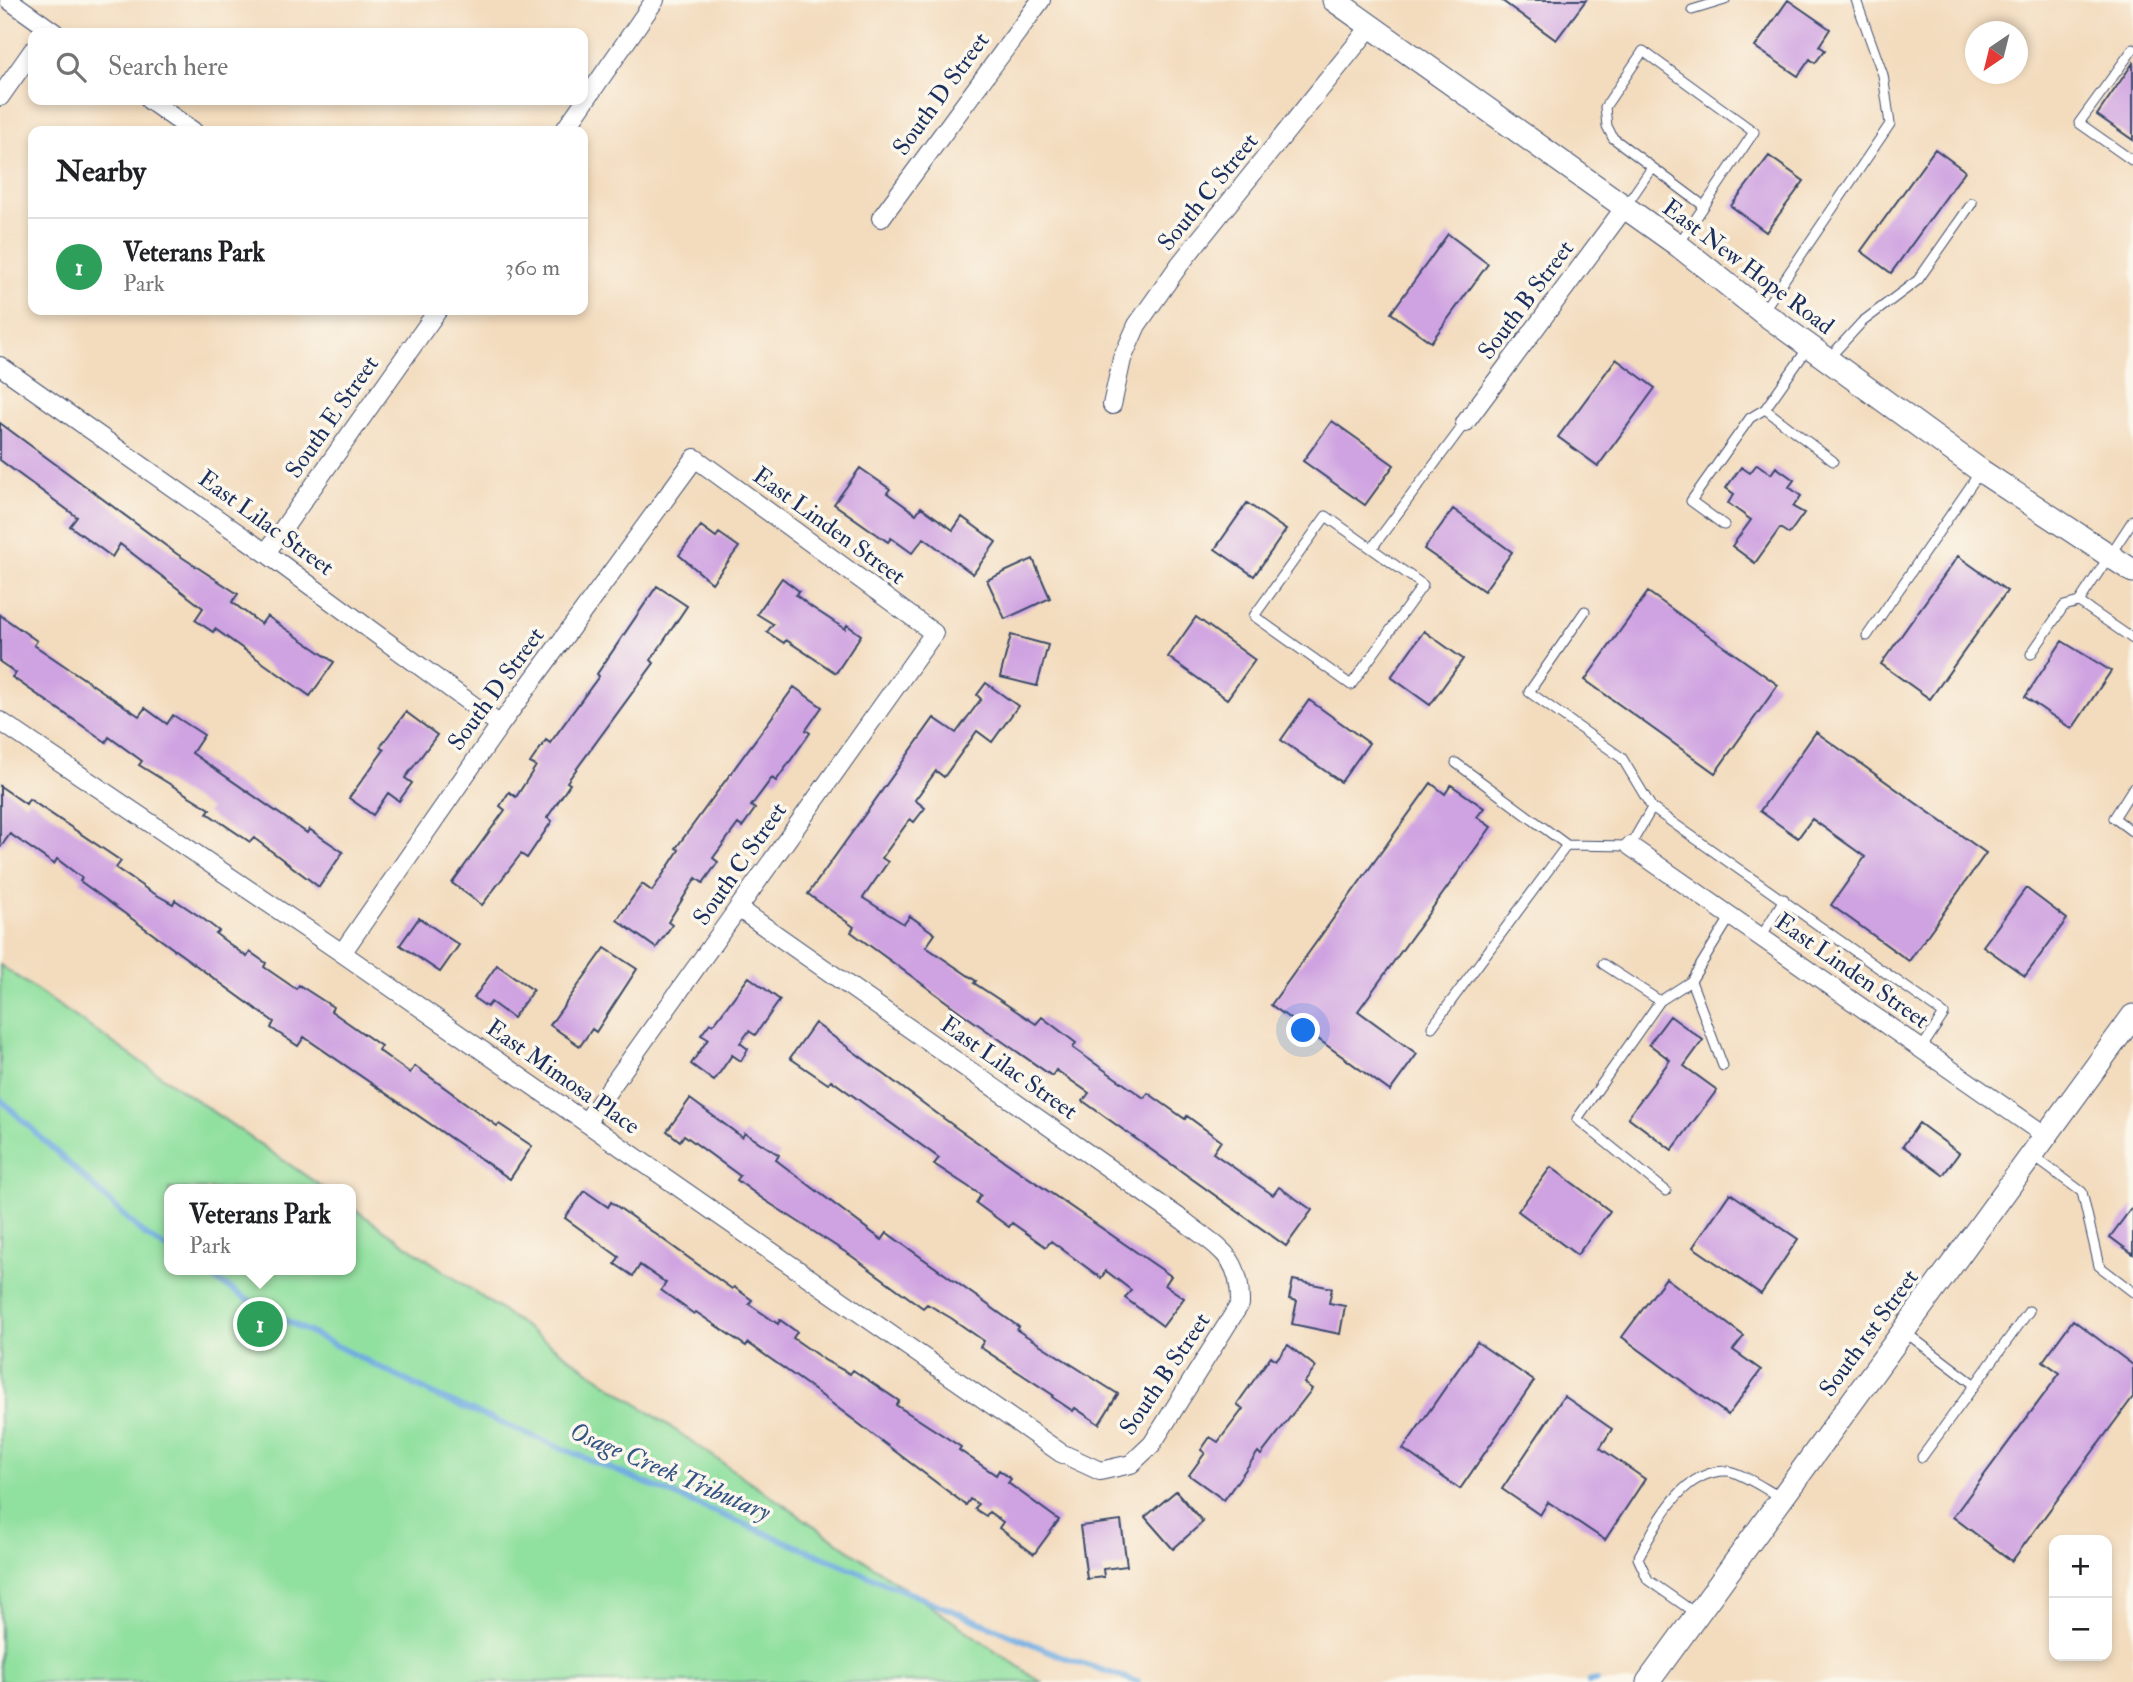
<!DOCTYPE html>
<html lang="en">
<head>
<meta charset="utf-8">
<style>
  :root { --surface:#fff; --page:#f2f2f2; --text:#202124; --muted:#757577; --line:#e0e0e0; --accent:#7c3aed }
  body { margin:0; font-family:"IM FELL Double Pica",serif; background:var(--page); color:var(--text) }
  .controls { position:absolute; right:21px; bottom:21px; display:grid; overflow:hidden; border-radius:14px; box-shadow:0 4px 10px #0003 }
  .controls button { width:63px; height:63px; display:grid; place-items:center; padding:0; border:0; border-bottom:2px solid var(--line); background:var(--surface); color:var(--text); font:35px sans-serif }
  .compass { position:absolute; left:1965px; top:21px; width:63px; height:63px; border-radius:50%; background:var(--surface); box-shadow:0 4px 10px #0003; rotate:215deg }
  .you { position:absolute; left:1304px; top:1031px; width:24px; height:24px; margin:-18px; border:5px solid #fff; border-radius:50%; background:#1a73e8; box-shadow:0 0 0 10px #1a73e833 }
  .badge { display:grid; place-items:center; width:46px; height:46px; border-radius:50%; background:var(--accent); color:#fff; font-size:23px; font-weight:700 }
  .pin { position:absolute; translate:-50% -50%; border:4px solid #fff; box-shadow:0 2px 7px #0006 }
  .popup { position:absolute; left:164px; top:1184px; width:192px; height:91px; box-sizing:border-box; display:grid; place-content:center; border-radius:14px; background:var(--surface); filter:drop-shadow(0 2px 5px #0005); font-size:23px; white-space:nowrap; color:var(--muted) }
  .popup b { font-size:26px; color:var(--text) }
  .popup::after { content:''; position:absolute; left:50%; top:100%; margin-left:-14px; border:14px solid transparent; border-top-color:var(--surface) }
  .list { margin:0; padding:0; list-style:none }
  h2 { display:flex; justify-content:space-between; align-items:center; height:91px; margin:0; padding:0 28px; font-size:30px }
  h2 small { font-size:23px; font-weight:400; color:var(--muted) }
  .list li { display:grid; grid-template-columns:46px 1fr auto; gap:21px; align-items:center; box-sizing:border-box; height:98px; padding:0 28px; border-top:2px solid var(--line) }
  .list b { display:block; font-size:26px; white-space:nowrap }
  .list p { margin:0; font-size:23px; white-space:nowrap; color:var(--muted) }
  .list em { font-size:23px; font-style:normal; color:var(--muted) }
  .icon { flex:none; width:38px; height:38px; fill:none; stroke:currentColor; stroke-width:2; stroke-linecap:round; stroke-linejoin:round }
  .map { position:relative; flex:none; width:2133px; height:1682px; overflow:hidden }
  .search { position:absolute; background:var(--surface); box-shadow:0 4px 10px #0003; left:28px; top:28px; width:560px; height:77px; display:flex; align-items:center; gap:18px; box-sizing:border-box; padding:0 24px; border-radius:14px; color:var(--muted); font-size:26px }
  .panel { position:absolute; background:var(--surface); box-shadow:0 4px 10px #0003; left:28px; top:126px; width:560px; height:189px; border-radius:14px }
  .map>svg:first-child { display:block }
  .green { fill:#90e09f; stroke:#56887e; stroke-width:2 }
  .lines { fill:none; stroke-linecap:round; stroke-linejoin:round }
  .stream { stroke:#6face1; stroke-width:6 }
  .building { fill:#cfa3e1 }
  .service-casing { stroke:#3b496c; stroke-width:11 }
  .minor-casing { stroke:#3b496c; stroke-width:20 }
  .tertiary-casing { stroke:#3b496c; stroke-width:25 }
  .service { stroke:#fff; stroke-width:9 }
  .minor { stroke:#fff; stroke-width:18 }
  .tertiary { stroke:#fff; stroke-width:23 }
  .labels { text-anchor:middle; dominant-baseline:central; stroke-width:7; stroke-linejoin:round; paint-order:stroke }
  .street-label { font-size:24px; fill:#1b2f5e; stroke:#fbf7ec }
  .water-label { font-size:26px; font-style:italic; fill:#345485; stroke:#fbf7ec }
</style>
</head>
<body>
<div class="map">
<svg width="2133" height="1682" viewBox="0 0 2133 1682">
  <rect width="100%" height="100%" fill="#fbf7ec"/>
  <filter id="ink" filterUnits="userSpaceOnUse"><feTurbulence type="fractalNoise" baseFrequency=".0143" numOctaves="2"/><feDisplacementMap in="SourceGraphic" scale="14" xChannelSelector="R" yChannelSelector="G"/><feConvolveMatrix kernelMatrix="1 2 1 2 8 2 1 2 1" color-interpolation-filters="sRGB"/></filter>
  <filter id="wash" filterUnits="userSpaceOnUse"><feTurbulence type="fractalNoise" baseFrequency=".00686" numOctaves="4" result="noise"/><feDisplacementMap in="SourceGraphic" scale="28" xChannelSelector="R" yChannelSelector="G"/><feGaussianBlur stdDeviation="1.57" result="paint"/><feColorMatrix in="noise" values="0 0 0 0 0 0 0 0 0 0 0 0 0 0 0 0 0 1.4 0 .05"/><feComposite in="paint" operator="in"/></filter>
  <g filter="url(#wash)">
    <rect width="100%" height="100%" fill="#f3dbbd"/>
    <path class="green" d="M0,965L325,1189H169V1270H351V1207L1041,1682H0Z"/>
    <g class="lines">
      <path class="stream" d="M0,1099L145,1235L169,1250
        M201,1270L259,1307L441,1398L1066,1658L1138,1682
        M1589,1682L1596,1680"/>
    </g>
    <g id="blocks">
      <path class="building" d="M1501,0H1586L1556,40Z
        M1788,0L1830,29L1819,46L1825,50L1815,63L1810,59L1798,76L1755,47Z
        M2133,63V140L2097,115Z
        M1935,149L1965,171L1891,273L1861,251Z
        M1769,156L1804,181L1766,232L1731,206Z
        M1448,234L1488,264L1431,342L1391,313Z
        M1616,359L1655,388L1598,466L1558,437Z
        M1332,421L1394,465L1365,505L1303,461Z
        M0,423L177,554L238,594L232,602L261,624L267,616L334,662L310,696L215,629L213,632L195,620L203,608L120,544L112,557L70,526L77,517L0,460Z
        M1757,464L1771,474L1776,467L1794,480L1789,487L1801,496L1793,507L1804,513L1789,534L1780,528L1755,563L1732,546L1751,520L1728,503L1734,494L1726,488L1741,467L1750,473Z
        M860,468L890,489L887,493L916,514L921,507L953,530L962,517L996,542L973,574L924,538L912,553L891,538L888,542L834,504Z
        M1247,503L1286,530L1254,576L1215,549Z
        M1453,509L1512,552L1484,591L1424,549Z
        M701,526L716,537L719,533L739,547L712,583L679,555Z
        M1958,556L2007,591L1930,699L1881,664Z
        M1033,559L1050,598L1005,619L987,580Z
        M782,578L799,591L796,595L810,606L845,629L847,625L861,635L836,673L786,640L784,643L767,632L773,624L757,614Z
        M657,586L687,606L651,660L654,663L567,782L570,784L547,818L552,821L527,858L521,854L482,905L452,883L505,810L500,806L509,792L516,797L536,766L530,763L546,740L550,743L599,676L597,674Z
        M1648,592L1778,685L1715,773L1585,680Z
        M0,615L37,641L34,645L139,716L145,708L167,724L173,715L204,735L192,753L307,833L309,829L343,852L319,887L254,838L250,842L207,813L210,809L139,765L142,761L109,737L106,742L12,677L16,673L0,662Z
        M1196,617L1255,660L1227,699L1168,657Z
        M1424,631L1463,659L1430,705L1391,677Z
        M1011,635L1048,645L1037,686L1000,677Z
        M2062,641L2111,671L2072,729L2025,697Z
        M986,683L1018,706L992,742L977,731L944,777L936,771L915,800L925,808L914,822L910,819L882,858L888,862L863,898L904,924L910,916L935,934L926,947L976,981L974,983L1036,1024L1042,1017L1076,1043L1073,1048L1144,1098L1148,1093L1185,1119L1187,1116L1221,1141L1213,1153L1273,1195L1279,1187L1312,1210L1286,1246L1083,1101L1089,1093L1056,1070L1052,1076L966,1016L851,932L854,927L808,894L934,718L956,733L981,699L977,695Z
        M794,687L822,707L806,730L810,733L776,781L772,778L751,806L755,809L742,827L738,824L713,858L718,862L703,883L696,878L668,922L672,925L656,948L617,920L642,884L652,891L679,850L676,848Z
        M1309,700L1369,743L1341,782L1281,740Z
        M406,712L437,735L405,778L412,783L399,801L388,793L373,815L349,798L384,750L380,747Z
        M1816,732L1986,853L1909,961L1831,905L1865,857L1812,819L1798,838L1760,811Z
        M1431,783L1445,794L1451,785L1484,808L1477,817L1491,827L1358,1011L1417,1054L1390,1091L1271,1005Z
        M0,786L26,804L29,799L121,861L116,868L148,890L173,904L175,900L202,918L219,931L216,934L247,957L250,952L266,963L264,967L296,989L299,985L333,1007L331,1011L381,1046L378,1050L410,1073L415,1066L497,1126L499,1124L532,1146L510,1179L304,1037L298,1046L271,1028L274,1022L80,881L82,878L57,859L54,864L10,834L0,848Z
        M2026,888L2067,919L2025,976L1983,946Z
        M419,918L459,945L440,972L400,945Z
        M605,948L637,969L596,1032L592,1029L580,1046L550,1025Z
        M497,965L533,990L513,1018L491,1002L487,1007L474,998Z
        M749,977L780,1000L755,1035L749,1031L740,1043L748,1049L741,1061L732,1055L714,1081L691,1064L708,1039L701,1035L710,1023L713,1025Z
        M1670,1016L1703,1040L1684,1066L1717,1090L1672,1150L1628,1117L1670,1060L1649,1044Z
        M815,1023L958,1129L1171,1276L1165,1285L1184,1298L1163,1326L1125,1298L1131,1290L1106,1271L1101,1278L1051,1241L1046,1247L1012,1223L1009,1227L976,1203L981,1195L934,1164L939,1158L831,1080L828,1084L790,1058Z
        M690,1099L742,1137L745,1133L779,1155L776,1160L882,1240L887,1233L1019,1327L1017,1330L1118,1394L1099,1424L1075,1408L1073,1411L1052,1397L1053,1395L980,1347L984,1341L951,1318L927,1304L923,1308L853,1257L763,1199L737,1180L740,1176L684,1135L680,1141L667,1131Z
        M1919,1123L1959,1153L1943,1175L1903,1146Z
        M1551,1167L1610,1211L1577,1255L1518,1211Z
        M585,1191L608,1207L611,1202L732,1289L734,1287L752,1300L749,1304L778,1324L780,1320L797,1332L793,1338L826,1361L850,1374L853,1370L899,1401L896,1405L961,1447L959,1450L996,1475L999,1470L1011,1479L1008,1483L1059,1520L1034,1554L999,1528L1003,1522L989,1512L986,1516L975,1509L978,1504L970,1499L966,1505L809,1386L748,1343L746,1346L696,1312L694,1314L661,1290L666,1283L640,1265L633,1276L615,1264L619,1257L565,1218Z
        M1730,1193L1798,1239L1761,1294L1693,1247Z
        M2133,1206V1254L2110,1237Z
        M1666,1278L1744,1336L1733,1350L1761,1370L1728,1415L1622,1337Z
        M1293,1280L1332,1288L1329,1303L1345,1306L1340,1334L1292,1324L1297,1301L1289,1299Z
        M2073,1320L2133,1365V1397L2012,1561L1953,1517L2060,1373L2043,1361Z
        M1477,1342L1534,1381L1460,1489L1403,1449Z
        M1288,1345L1316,1367L1304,1383L1312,1389L1261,1455L1258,1452L1224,1500L1189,1475L1205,1453L1201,1450L1210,1437L1218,1442L1243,1409L1237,1404L1271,1356L1276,1360Z
        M1564,1396L1612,1429L1600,1448L1645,1479L1605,1540L1548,1502L1540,1515L1502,1489Z
        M1176,1491L1203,1522L1173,1549L1145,1517Z
        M1121,1521L1127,1566L1103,1569L1104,1577L1087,1579L1080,1526Z"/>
    </g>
  </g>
  <g filter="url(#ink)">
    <use href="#blocks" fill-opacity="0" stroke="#3b496c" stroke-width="2"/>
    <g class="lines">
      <defs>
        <path id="service" d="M1692,10L1725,0
          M2133,49L2079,123L2133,161
          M1625,207L1651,169
          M1678,245L1754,132L1643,51L1605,107L1607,126L1613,138L1704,206
          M1763,311L1890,124L1883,75L1856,0
          M1808,348L1765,409L1833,461
          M1829,358L1862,322L1918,280L1972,203
          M1326,516L1423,585L1351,685L1254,616Z
          M2133,520L2079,602L2133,639
          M1724,525L1691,501L1750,418L1765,409
          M1372,548L1465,423
          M1585,611L1529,692L1622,758L1652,808L1944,1014L1921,1049
          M1867,636L1980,472
          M2031,654L2064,606L2079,602
          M1456,763L1567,845
          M2133,788L2114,818L2133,832
          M1761,937L1784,899
          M1603,964L1660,1001
          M1432,1027L1567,845L1630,846L1652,808
          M1723,1066L1691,981L1731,916
          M2033,1156L2082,1192L2099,1266L2133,1292
          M1666,1191L1577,1119L1660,1001L1691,981
          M1905,1332L1975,1385
          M1922,1457L2029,1311
          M1695,1613L1648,1580L1638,1558C1657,1524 1681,1470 1727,1471C1739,1471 1768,1491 1780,1497"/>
        <path id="minor" d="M9,0L55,33
          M0,97L33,50
          M149,100L193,131
          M564,131L655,0
          M881,218L1041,0
          M0,366L266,553L500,725
          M1112,405L1122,359L1137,325L1180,264L1371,26
          M1465,423L1625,207
          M266,553L438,310
          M0,721L342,953L1061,1453L1100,1471L1131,1464L1152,1444L1240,1304C1241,1255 1219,1249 1184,1221L738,908
          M1630,846L2046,1136
          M342,953L500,725L695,458L934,633L586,1122"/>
        <path id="tertiary" d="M1334,0L1678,245L1762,312L1981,471L2133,571
          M1648,1682L2133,1016"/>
      </defs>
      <use href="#service" class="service-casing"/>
      <use href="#minor" class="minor-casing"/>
      <use href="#tertiary" class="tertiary-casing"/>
      <use href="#service" class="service"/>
      <use href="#minor" class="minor"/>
      <use href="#tertiary" class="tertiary"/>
    </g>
  </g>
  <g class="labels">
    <g class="street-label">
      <text transform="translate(941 94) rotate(-54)">South D Street</text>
      <text transform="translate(1208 192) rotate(-51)">South C Street</text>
      <text transform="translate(1748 267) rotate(37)">East New Hope Road</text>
      <text transform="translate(1526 300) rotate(-53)">South B Street</text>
      <text transform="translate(332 417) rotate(-55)">South E Street</text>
      <text transform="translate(266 523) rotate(36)">East Lilac Street</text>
      <text transform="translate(829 526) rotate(36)">East Linden Street</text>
      <text transform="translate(496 689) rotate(-54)">South D Street</text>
      <text transform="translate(740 864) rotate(-55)">South C Street</text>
      <text transform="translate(1852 971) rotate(35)">East Linden Street</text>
      <text transform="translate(1009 1068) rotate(35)">East Lilac Street</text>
      <text transform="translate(563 1077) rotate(35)">East Mimosa Place</text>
      <text transform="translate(1869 1333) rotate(-54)">South 1st Street</text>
      <text transform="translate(1165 1374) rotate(-56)">South B Street</text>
    </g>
    <g class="water-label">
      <text transform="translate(670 1472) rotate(23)">Osage Creek Tributary</text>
    </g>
  </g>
</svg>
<div class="controls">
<button>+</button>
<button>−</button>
</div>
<svg class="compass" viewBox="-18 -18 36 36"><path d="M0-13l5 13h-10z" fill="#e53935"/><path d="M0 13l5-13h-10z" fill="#757577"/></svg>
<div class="you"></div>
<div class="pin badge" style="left:260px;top:1324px;background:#2e9e5b">1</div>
<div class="popup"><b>Veterans Park</b>Park</div>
<div class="search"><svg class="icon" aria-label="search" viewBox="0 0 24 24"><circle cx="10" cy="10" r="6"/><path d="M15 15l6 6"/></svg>Search here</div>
<section class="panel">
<h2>Nearby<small></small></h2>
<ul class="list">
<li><span class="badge" style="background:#2e9e5b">1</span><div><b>Veterans Park</b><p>Park</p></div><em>360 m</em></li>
</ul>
</section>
</div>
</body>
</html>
